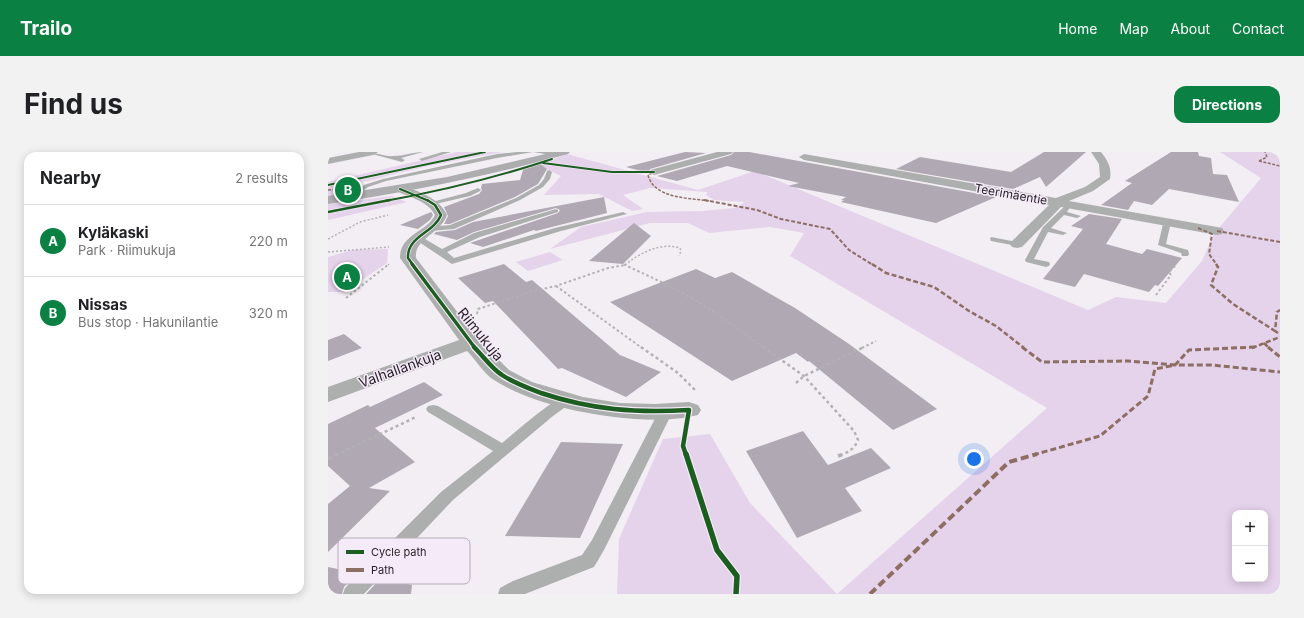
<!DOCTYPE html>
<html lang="en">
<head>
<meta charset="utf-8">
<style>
  :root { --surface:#fff; --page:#f2f2f2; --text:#202124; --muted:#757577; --line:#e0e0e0; --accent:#0b8043 }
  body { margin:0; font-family:Inter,sans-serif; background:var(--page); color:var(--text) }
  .controls { position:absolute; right:12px; bottom:12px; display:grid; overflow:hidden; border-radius:8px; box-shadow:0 2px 10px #0003 }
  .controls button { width:36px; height:36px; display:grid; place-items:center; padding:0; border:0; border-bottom:1px solid var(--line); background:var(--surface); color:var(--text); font:20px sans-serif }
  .you { position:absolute; left:646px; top:307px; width:14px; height:14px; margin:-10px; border:3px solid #fff; border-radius:50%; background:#1a73e8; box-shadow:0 0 0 6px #1a73e833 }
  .badge { display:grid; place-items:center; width:26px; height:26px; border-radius:50%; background:var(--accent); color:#fff; font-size:13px; font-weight:700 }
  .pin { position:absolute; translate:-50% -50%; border:2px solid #fff; box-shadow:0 1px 4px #0006 }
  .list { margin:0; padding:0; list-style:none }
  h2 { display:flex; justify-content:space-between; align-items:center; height:52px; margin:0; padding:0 16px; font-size:17px }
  h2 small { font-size:13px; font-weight:400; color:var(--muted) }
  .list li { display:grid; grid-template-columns:26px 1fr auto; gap:12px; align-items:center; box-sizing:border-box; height:72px; padding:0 16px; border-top:1px solid var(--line) }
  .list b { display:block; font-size:15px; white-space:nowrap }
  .list p { margin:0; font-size:13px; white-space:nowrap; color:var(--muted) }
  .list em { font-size:13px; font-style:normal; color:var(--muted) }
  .map { position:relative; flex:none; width:952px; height:442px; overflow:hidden; border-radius:12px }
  header { display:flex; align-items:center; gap:24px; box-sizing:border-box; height:56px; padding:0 20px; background:var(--accent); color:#fff }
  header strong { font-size:19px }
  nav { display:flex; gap:22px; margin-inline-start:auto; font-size:14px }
  .intro { display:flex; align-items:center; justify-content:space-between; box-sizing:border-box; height:96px; padding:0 24px }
  h1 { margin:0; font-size:28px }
  .button { padding:10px 18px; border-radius:12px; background:var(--accent); color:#fff; font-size:14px; font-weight:700 }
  main { display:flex; gap:24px; padding:0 24px }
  aside { flex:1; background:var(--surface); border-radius:12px; box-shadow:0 2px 10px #0003 }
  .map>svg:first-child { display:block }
  .green { fill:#e5d2eb; fill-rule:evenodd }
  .building { fill:#b0a8b3 }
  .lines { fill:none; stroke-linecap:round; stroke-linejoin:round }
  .path-far3 { stroke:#b2b1b3; stroke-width:1.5; stroke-dasharray:2 2; stroke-linecap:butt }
  .path-far2 { stroke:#b2b1b3; stroke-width:2; stroke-dasharray:2.5 2.5; stroke-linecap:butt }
  .path-far1 { stroke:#b2b1b3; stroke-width:2.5; stroke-dasharray:3 3; stroke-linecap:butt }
  .path { stroke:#b2b1b3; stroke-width:3.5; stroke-dasharray:4 4; stroke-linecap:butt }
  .lane { fill:#adafaf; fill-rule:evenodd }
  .street { fill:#adafaf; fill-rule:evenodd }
  .secondary { fill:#adadaf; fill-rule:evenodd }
  .quiet-far4 { stroke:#8d6e63; stroke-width:1.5; stroke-dasharray:3 1.5; stroke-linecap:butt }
  .quiet-far3 { stroke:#8d6e63; stroke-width:2; stroke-dasharray:4 2; stroke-linecap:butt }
  .quiet-far2 { stroke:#8d6e63; stroke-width:2.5; stroke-dasharray:5 2.5; stroke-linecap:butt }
  .quiet-far1 { stroke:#8d6e63; stroke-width:3; stroke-dasharray:6 3; stroke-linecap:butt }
  .quiet { stroke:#8d6e63; stroke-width:4; stroke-dasharray:8 4; stroke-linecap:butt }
  .cycleway-far4-casing { stroke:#f5eaf8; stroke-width:3 }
  .cycleway-far3-casing { stroke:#f5eaf8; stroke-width:4 }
  .cycleway-far2-casing { stroke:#f5eaf8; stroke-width:5.5 }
  .cycleway-far1-casing { stroke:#f5eaf8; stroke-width:7 }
  .cycleway-casing { stroke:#f5eaf8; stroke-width:8 }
  .cycleway-far4 { stroke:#1b5e20; stroke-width:2 }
  .cycleway-far3 { stroke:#1b5e20; stroke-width:2.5 }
  .cycleway-far2 { stroke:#1b5e20; stroke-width:3.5 }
  .cycleway-far1 { stroke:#1b5e20; stroke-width:4.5 }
  .cycleway { stroke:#1b5e20; stroke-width:5.5 }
  .labels { text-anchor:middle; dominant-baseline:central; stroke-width:3; stroke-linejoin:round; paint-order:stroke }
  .far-street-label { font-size:12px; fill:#231f24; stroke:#f5eaf8 }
  .street-label { font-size:14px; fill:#231f24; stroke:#f5eaf8 }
  .key { fill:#f5eaf8; stroke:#b6adb8; stroke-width:1 }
  .key-label { font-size:11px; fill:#231f24 }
</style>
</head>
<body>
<header>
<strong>Trailo</strong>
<nav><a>Home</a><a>Map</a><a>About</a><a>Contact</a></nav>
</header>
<div class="intro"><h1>Find us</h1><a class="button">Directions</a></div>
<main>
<aside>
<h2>Nearby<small>2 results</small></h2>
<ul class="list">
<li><span class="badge">A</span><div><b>Kyläkaski</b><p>Park · Riimukuja</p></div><em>220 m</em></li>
<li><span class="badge">B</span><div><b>Nissas</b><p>Bus stop · Hakunilantie</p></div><em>320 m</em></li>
</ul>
</aside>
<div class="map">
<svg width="952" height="442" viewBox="0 0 952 442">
  <rect width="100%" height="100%" fill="#f3eef4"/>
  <path class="green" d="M129,0H153L0,32V30Z
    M161,0H174C141,6 108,12 75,20C58,23 37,33 21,29Z
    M892,0H952V442H509L719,256L462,104L476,81L442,75L381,81L360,71H322L222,97L253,75L319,60L374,59L407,56L417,50L386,48L378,43L380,40L322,36L295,43L315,57L304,59L271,42L216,43L233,24L210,13L239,2L370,38L427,19L760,158L788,145L838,151L874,109L886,82L933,26ZM907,361H937V427H907Z
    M15,30L21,31L14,37H16L13,39H15L7,44L0,46V35Z
    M64,44L79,50L0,68V52Z
    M60,97L59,111L16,140H0V105L25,98Z
    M222,100L235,108L200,119L188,110Z
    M382,282L422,351L509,442H289L291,387L335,287Z"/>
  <path class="building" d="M357,0L378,1L322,17L320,21L298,15Z
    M406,0H421L668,45L608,71L513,50L516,48H513L518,45L460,34L471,31L399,14L349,29L329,24L403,3Z
    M716,0H758L718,35L712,25L685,37L568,17L592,5L683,20Z
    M843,0H870L871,4L883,6L885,22L899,23L911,50L841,37L824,53L806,49L800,58L773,53L804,31L797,29Z
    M211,11L219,17L210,32L187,45L122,72H116L120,64L116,55L151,42L154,38L153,36L154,32L192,28L196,15Z
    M276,45L279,61L208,79L206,78L155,95L142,91L230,61L232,58L228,56L146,80L129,88L106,82L108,80L127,78L145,70Z
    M103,60L105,63L102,68L90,77L72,73Z
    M761,62L794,67L778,92L814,102L819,97L854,106L830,134L827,133L821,140L756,122L747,135L715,127L755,77L743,74Z
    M306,71L323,84L295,112L261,109Z
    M176,112L198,130L204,128L292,203L333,220L298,245L234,216L230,217L165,149L157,151L130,126Z
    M368,117L387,126L404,120L467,156L521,192L609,257L565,278L481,209L480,210L468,201L404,229L282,150Z
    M16,182L34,196L0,209V188Z
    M96,230L115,243L47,276L87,310L41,336L62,339L0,400V352L22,334L0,314V272L40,253L42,255Z
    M475,279L500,313L543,296L563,316L517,336L534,359L469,386L418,299Z
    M233,290L295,292L252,386L177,384Z
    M0,415L29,421L16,435L14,442H0Z
    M53,426L84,433L83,442H38Z"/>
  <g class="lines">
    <path class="path-far3" d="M0,87L32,70L60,63
      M0,100L61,95
      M60,113L61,112
      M297,113C312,101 332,90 352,96L353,99L351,104"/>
    <path class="path-far2" d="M298,112L297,113L346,136L382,157L436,196
      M228,134L314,196
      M828,143L843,123L841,120L847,114
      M18,146L61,112
      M149,162L150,157L205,139L228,134L280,116L297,113
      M534,196L548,189"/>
    <path class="path-far1" d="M313,195L350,221L367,238
      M435,195L476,224L526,279L530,288C527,296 521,300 513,303
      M468,231L476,224L536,195
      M8,303L88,265"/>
    <path class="path" d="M510,304L516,302
      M0,307L10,302"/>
    <path class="lane" d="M37,0C47,0 57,5 66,4C76,4 85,0 95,0L73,6L77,8L74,10Z
      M114,0H123L94,9L91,7Z
      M189,0H205L169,6L58,29L40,35L26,46L21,45L36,33L55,27L169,2Z
      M205,0H224L232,2L229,4Z
      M221,18L224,20L222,27L215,35L192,48L126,77L102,79L98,77L102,75L122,73L188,46L211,33L216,27L219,19Z
      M150,36L153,38L152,39L142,44L103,53L100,51L138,41Z
      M739,53L742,55L739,60L753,64L749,66L736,63L723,76L739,81L735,83L720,80L706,107L721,110L722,112L721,114L718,115L698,110L697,108L715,75L737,54Z
      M228,57L230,58V60L152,85L119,100L126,106L227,76L295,60L299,62L233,79L124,112L85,86L89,84H92L114,97L146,81Z
      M836,68H842L843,70L838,92L860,98L861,102L860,104H854L853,101L830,93Z
      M663,85L689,90L693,92L689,94L663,89L662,87Z
      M238,244L243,245L244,248L243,251L225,264L125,348L36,442H15L17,436L113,340L165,299L100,260L98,257L100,254L105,253L110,254L174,291C188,280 223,248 238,244Z
      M338,255L343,256L345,259L276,398L266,415L197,442H170L172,436L185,429L254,403L264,388L331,259L333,256Z"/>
    <path class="street" d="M31,0H50L45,3L0,12V6Z
      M389,0H405L403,2L326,23L321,20L322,18Z
      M763,0H773C780,9 784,16 782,27L765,39L741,49L889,75L894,76L896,79L894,82L889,83L733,55L694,95L689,96L684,95L682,92L684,89L721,53L476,8L471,5L476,2L728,46L757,35L772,25L771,12Z
      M72,34C90,38 111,46 119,63C112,83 86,86 88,106L150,187L181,218L204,230L255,245L292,251L327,252L361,250L370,253L373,258L370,263C317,277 211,258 166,228C156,222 148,208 139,199L0,250V235L131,188L72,106C72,82 98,81 107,63C100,49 81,45 68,39L66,37L68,35Z"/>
    <path class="secondary" d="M226,0H242L240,2C161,24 81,40 0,52V44L119,25Z"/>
    <path class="quiet-far4" d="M931,9L952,14
      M931,9L939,5L937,0
      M324,21L320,23C326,47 362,46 382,49
      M0,38L14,37"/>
    <path class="quiet-far3" d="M376,48L429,58L453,67L502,77L521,98L545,113
      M870,76L884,82L881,102L889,113
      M889,79L952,90"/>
    <path class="quiet-far2" d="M544,112L558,121L606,135L641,159L668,174L696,196
      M888,112L890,115L883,133L905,152L947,179
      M950,181L947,179L949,160L952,158
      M936,191L941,196
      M924,196L952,185"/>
    <path class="quiet-far1" d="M694,195L714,210L800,209L847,213H884L952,220
      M940,195L952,205
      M705,303L772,284L820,244L827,217L847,213L861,198L927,195"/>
    <path class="quiet" d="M542,442L681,310L709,302"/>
    <defs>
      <path id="cycleway-far4" d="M215,11L284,20H326
        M0,33L157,0
        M72,37L101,49
        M57,49C113,39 170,25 224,7"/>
      <path id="cycleway-far3" d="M0,60L62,48
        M85,113L80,106C79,84 106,81 113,63L107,53L99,48"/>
      <path id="cycleway-far2" d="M84,112L147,196"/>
      <path id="cycleway-far1" d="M146,195C155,204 164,217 174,223C186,231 200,236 213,241C264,258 308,261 361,258L355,294L358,303"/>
      <path id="cycleway" d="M358,302L389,398L409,424L408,442"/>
    </defs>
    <use href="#cycleway-far4" class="cycleway-far4-casing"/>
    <use href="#cycleway-far3" class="cycleway-far3-casing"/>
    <use href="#cycleway-far2" class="cycleway-far2-casing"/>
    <use href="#cycleway-far1" class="cycleway-far1-casing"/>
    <use href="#cycleway" class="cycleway-casing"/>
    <use href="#cycleway-far4" class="cycleway-far4"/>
    <use href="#cycleway-far3" class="cycleway-far3"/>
    <use href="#cycleway-far2" class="cycleway-far2"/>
    <use href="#cycleway-far1" class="cycleway-far1"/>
    <use href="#cycleway" class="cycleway"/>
  </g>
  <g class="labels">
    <g class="far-street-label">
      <text transform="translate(683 42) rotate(10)">Teerimäentie</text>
    </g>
    <g class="street-label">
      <text transform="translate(153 182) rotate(51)">Riimukuja</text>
      <text transform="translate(72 216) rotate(-20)">Valhallankuja</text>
    </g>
  </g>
  <rect x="10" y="386" width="132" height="46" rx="6" class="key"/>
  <rect x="18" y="398" width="18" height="4" fill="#1b5e20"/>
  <rect x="18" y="416" width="18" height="4" fill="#8d6e63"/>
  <g class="key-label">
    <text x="43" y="404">Cycle path</text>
    <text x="43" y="422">Path</text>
  </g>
</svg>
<div class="controls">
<button>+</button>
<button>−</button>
</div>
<div class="you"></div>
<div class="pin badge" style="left:19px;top:125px">A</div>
<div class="pin badge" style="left:20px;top:38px">B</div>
</div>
</main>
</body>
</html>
